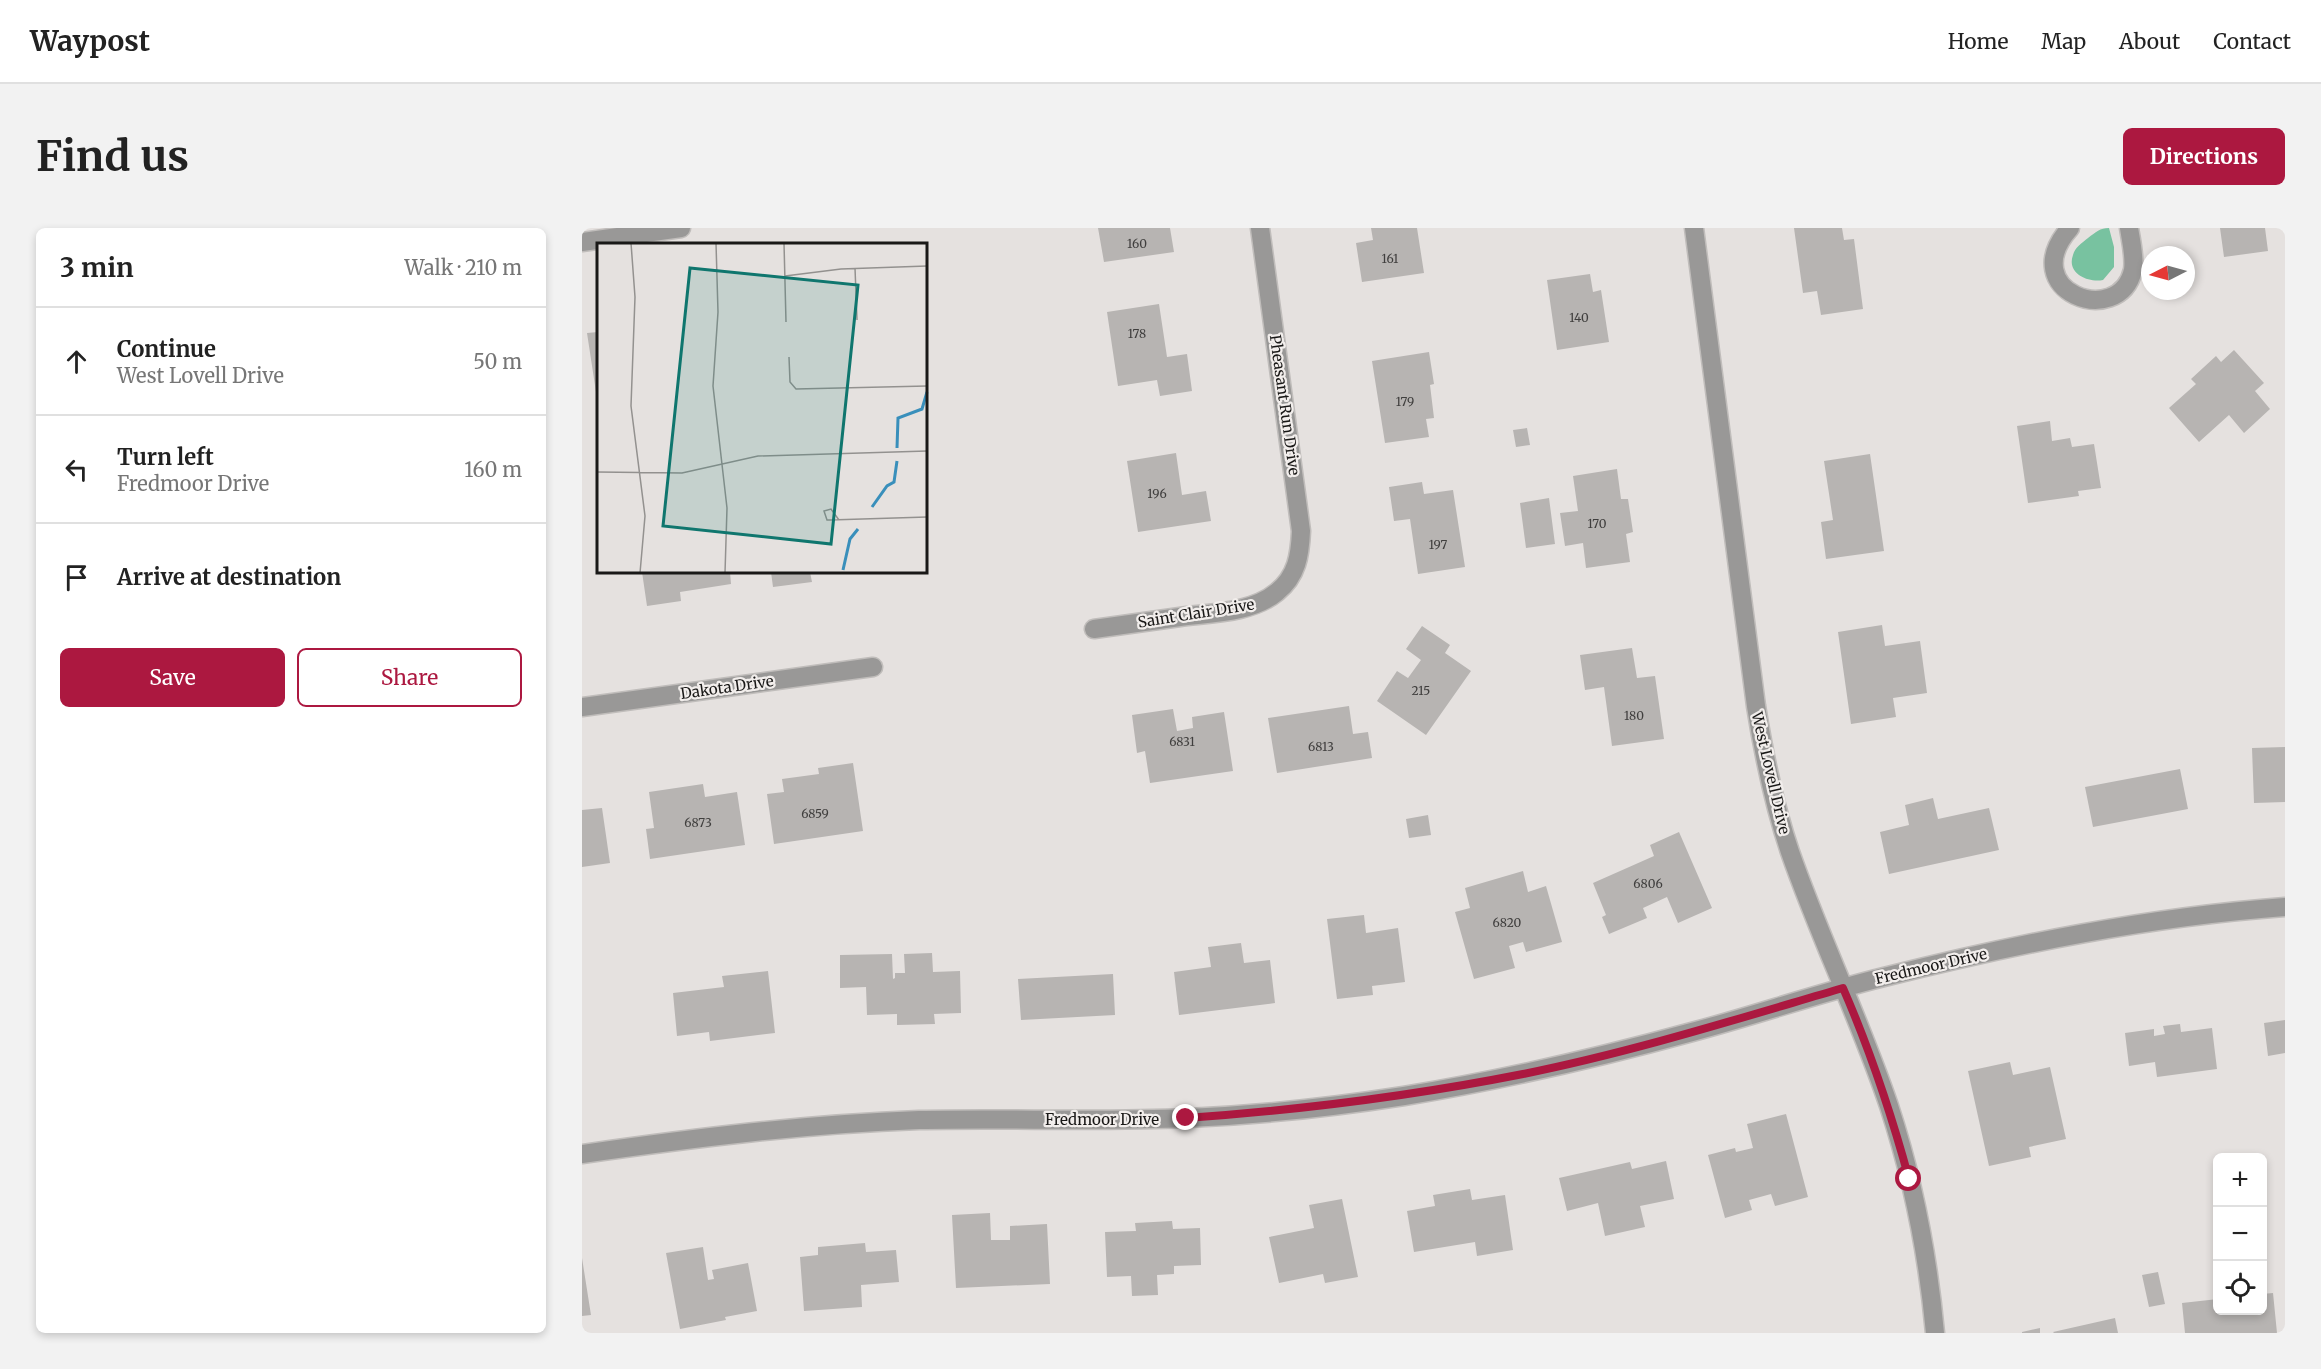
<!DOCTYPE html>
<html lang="en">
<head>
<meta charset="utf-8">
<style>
  :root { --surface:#fff; --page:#f2f2f2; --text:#222; --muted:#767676; --line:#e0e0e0; --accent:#ac1840 }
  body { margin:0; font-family:Merriweather,serif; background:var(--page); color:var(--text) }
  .controls { position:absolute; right:18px; bottom:18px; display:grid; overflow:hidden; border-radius:9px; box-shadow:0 3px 9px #0003 }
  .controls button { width:54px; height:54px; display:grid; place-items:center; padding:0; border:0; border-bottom:2px solid var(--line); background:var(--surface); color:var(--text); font:30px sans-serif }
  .compass { position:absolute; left:1559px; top:18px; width:54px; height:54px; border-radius:50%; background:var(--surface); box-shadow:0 3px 9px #0003; rotate:264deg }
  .stop { position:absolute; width:18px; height:18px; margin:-14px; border:4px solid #ac1840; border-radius:50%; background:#fff }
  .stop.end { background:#ac1840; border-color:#fff; box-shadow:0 2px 6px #0008 }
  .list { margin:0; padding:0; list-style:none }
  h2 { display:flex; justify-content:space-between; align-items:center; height:78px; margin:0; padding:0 24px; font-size:26px }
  h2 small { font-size:20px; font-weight:400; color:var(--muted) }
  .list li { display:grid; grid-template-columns:39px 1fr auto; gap:18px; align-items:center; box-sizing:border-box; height:108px; padding:0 24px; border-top:2px solid var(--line) }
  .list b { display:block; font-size:22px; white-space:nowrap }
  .list p { margin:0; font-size:20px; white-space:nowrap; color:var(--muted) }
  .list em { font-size:20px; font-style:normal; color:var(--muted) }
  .actions { display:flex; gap:12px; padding:18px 24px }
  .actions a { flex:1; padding:14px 0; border:2px solid var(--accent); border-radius:9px; text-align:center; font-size:21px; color:var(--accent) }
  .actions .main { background:var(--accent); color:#fff }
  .icon { flex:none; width:33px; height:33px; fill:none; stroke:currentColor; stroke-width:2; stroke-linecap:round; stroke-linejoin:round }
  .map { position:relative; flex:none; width:1703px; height:1105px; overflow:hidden; border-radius:9px }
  header { display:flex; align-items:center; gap:36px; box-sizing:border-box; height:84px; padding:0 30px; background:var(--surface); border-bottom:2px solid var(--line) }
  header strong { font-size:28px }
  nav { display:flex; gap:33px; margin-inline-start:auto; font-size:21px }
  .intro { display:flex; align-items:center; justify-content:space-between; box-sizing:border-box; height:144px; padding:0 36px }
  h1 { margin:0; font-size:42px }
  .button { padding:15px 27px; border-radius:9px; background:var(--accent); color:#fff; font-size:21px; font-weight:700 }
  main { display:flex; gap:36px; padding:0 36px }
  aside { flex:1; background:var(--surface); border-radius:9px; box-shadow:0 3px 9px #0003 }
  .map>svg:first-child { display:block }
  .green { fill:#78c2a0 }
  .building { fill:#b7b4b2 }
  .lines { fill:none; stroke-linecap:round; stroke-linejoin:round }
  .minor-casing { stroke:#c0bdbb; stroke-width:21 }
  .minor { stroke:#999897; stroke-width:18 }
  .route { stroke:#ac1840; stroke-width:8 }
  .labels { text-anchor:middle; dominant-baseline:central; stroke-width:4.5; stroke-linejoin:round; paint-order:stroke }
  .number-label { font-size:12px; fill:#403f3e }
  .street-label { font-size:15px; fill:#191817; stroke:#f2eeec }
  .inset-river { fill:none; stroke:#398fbb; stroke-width:3 }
  .inset-road { fill:none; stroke:#93918f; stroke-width:1.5 }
  .view { fill:#0f766e; fill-opacity:0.15; stroke:#0f766e; stroke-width:3 }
  .inset-edge { fill:none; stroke:#191817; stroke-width:3 }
</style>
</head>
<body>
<header>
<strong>Waypost</strong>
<nav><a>Home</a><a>Map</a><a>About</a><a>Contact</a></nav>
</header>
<div class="intro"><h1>Find us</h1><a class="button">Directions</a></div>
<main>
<aside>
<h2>3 min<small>Walk · 210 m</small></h2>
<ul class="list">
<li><svg class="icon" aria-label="ahead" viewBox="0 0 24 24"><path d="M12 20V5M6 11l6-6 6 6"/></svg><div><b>Continue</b><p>West Lovell Drive</p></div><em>50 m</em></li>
<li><svg class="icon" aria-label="left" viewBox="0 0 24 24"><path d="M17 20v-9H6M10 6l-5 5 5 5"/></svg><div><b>Turn left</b><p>Fredmoor Drive</p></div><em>160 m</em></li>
<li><svg class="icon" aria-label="arrive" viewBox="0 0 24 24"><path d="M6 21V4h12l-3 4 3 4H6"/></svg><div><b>Arrive at destination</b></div></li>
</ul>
<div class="actions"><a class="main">Save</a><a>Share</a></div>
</aside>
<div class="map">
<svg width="1703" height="1105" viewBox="0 0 1703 1105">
  <rect width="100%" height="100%" fill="#e5e1df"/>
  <path class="green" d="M1527,0L1532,19V39L1521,52C1507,55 1484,46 1491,27C1493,19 1500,15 1506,10C1514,4 1518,0 1527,0Z"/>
  <path class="building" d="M516,0H588L592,24L522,34Z
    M789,0H835L842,45L780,54L774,15L791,12Z
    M1212,0H1260L1262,12L1272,11L1281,81L1239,87L1235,63L1221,65Z
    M1638,0H1683L1686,23L1642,29Z
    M1008,46L1011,64L1019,62L1027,114L975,122L965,52Z
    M577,76L585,129L605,126L610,163L578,168L575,152L536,158L525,84Z
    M16,104V163L14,164L5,105Z
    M1652,122L1682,155L1673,163L1688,181L1662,205L1647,187L1617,214L1587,180L1614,156L1609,151L1634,128L1639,134Z
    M847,124L852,156L848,157L852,190L844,191L847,209L803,215L790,133Z
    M1468,193L1470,213L1488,210L1490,219L1512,216L1519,260L1496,263L1497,268L1446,275L1435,198Z
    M945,200L948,217L934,219L931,202Z
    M594,225L600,267L624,263L629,293L556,304L545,233Z
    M1288,226L1302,323L1244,331L1239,294L1251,292L1242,233Z
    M1035,241L1039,271H1046L1051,304L1044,306L1048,334L1004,340L1001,315L983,318L978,285L996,283L991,248Z
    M840,254L842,266L871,262L883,339L836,346L828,291L812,293L807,259Z
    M967,270L973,316L944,320L938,275Z
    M60,344H148L149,356L98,364L99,373L65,378Z
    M189,344H228L230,354L191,359Z
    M1300,397L1303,418L1338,413L1345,465L1311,470L1314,489L1269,496L1256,404Z
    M840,398L868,417L863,425L889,443L844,507L795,473L815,443L826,450L839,432L824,421Z
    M1050,420L1055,450L1073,448L1082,511L1030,518L1022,459L1003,462L998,427Z
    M767,478L771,506L786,504L790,530L695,545L686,490Z
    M591,481L595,503L611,500L610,489L642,484L651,543L568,555L563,523L555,525L550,487Z
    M1703,519V574L1672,575L1670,520Z
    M271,535L281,603L192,616L185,566L202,564L200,551L237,546L236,540Z
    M1598,541L1606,581L1511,599L1503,559Z
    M121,556L123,569L155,564L163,617L68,631L64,601L72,600L67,564Z
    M1351,570L1356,591L1407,580L1417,622L1307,646L1298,604L1327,597L1323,577Z
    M20,580L28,635L0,639V582Z
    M846,587L849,607L827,610L824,591Z
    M1097,604L1130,680L1096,695L1085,669L1061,680L1065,690L1027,706L1020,689L1024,687L1011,655L1072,628L1068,617Z
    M941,643L946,664L964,658L980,714L944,724L941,714L927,718L933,740L892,751L873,684L888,680L883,660Z
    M782,687L784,705L816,700L823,754L790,758L791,767L755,771L745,691Z
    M659,715L662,735L688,732L693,775L597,787L592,744L629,739L626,719Z
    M350,725L351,744L378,743L379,785L352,786L353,796L315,797V786L285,787L284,759L258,760V727L310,726L311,751L313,750V745H323L322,726Z
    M186,743L193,805L128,813L127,804L95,808L91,765L142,759L140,748Z
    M531,746L533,787L439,792L436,751Z
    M1703,792V825L1686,828L1682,795Z
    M1598,796L1599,804L1630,800L1635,841L1575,849L1573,834L1547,838L1543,805L1572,801V808L1583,806L1581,798Z
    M1428,834L1431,847L1468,839L1484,911L1447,919L1449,929L1407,938L1386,843Z
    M1204,886L1226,969L1193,978L1189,966L1167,972L1170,982L1143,990L1126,927L1153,920L1154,924L1171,920L1165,896Z
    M1084,933L1092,971L1058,978L1063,999L1023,1008L1016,975L985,983L977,950L1048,934L1050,941Z
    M888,961L890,972L923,967L931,1022L895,1028L893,1014L832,1024L825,983L853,978L851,967Z
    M760,971L776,1049L743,1055L741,1046L697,1055L687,1009L732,1000L727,977Z
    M408,985L409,1012H428V998L465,996L468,1056L374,1060L370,987Z
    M590,993L591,1001L618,1000L619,1037L592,1038V1046L575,1047L576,1067L550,1068L549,1048L525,1049L523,1004L554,1003L553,995Z
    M283,1015L284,1024L314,1022L317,1054L279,1057L280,1079L222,1083L218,1029L236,1027V1019Z
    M121,1019L126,1052L132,1051L130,1042L166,1035L175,1083L143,1089L144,1092L98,1101L84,1025Z
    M0,1030L9,1087L0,1088Z
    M1576,1044L1583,1076L1567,1079L1560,1047Z
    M1691,1065L1695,1105H1603L1600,1075L1636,1071V1082H1680V1066Z
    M1533,1090L1536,1105H1472L1471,1104Z
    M1458,1100V1105H1440V1104Z"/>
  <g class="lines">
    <defs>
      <path id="minor" d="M1112,0L1174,478C1182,528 1192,577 1208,624C1238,710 1278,792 1307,878C1331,951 1346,1029 1353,1105
        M1488,0C1432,63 1537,102 1551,42C1553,29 1549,13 1547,0
        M0,14L99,0
        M512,401C541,397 570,393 598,389C629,385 670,385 695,364C715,348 718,327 719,303L678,0
        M0,479L291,439
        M0,926C112,910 224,896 337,892C426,890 516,894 606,890C678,887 751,879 822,868C919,852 1015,830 1110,804C1174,787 1237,765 1302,749C1434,716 1567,689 1703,679"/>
    </defs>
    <use href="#minor" class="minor-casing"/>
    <use href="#minor" class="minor"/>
  </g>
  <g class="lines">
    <path class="route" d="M604,890C718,882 830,868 941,846C1050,824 1155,791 1261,760C1288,822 1309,885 1327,951"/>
  </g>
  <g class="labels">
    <g class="number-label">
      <text x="555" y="15">160</text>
      <text x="808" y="30">161</text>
      <text x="997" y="89">140</text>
      <text x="555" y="105">178</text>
      <text x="823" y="173">179</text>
      <text x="575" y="265">196</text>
      <text x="1015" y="295">170</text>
      <text x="856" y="316">197</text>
      <text x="839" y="462">215</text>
      <text x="1052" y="487">180</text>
      <text x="600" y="513">6831</text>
      <text x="739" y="518">6813</text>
      <text x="233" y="585">6859</text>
      <text x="116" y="594">6873</text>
      <text x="1066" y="655">6806</text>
      <text x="925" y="694">6820</text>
    </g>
    <g class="street-label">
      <text transform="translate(703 177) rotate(82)">Pheasant Run Drive</text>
      <text transform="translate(614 385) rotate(-9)">Saint Clair Drive</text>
      <text transform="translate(145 459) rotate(-8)">Dakota Drive</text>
      <text transform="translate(1189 545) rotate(77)">West Lovell Drive</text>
      <text transform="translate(1349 738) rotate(-13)">Fredmoor Drive</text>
      <text x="520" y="891">Fredmoor Drive</text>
    </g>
  </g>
  <g transform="translate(15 15)">
    <rect width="330" height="330" fill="#e5e1df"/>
    <path class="inset-river" d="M300,205L301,175L325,166L330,149M275,264L290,243L297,239L300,218M246,327L253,296L261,286"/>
    <path class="inset-road" d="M34,0L38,54L34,163L48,273L43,330M119,0L121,69L116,143L130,265L128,330M187,0L189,79M258,25L260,77M188,33L244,26L330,23M192,114L193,139L199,146L330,143M0,229L85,230L161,213L330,208M242,277L234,266L227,268L230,277H233L330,274"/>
    <path class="view" d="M93,25L261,42L234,301L66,283Z"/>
    <rect width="330" height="330" class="inset-edge"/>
  </g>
</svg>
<div class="controls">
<button>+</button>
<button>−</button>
<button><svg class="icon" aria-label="locate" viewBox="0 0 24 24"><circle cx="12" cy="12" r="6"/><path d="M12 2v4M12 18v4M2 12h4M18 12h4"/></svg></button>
</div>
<svg class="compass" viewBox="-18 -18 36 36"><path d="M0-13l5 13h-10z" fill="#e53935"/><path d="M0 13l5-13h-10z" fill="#767676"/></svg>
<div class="stop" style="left:1327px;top:951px"></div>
<div class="stop end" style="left:604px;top:890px"></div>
</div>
</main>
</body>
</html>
